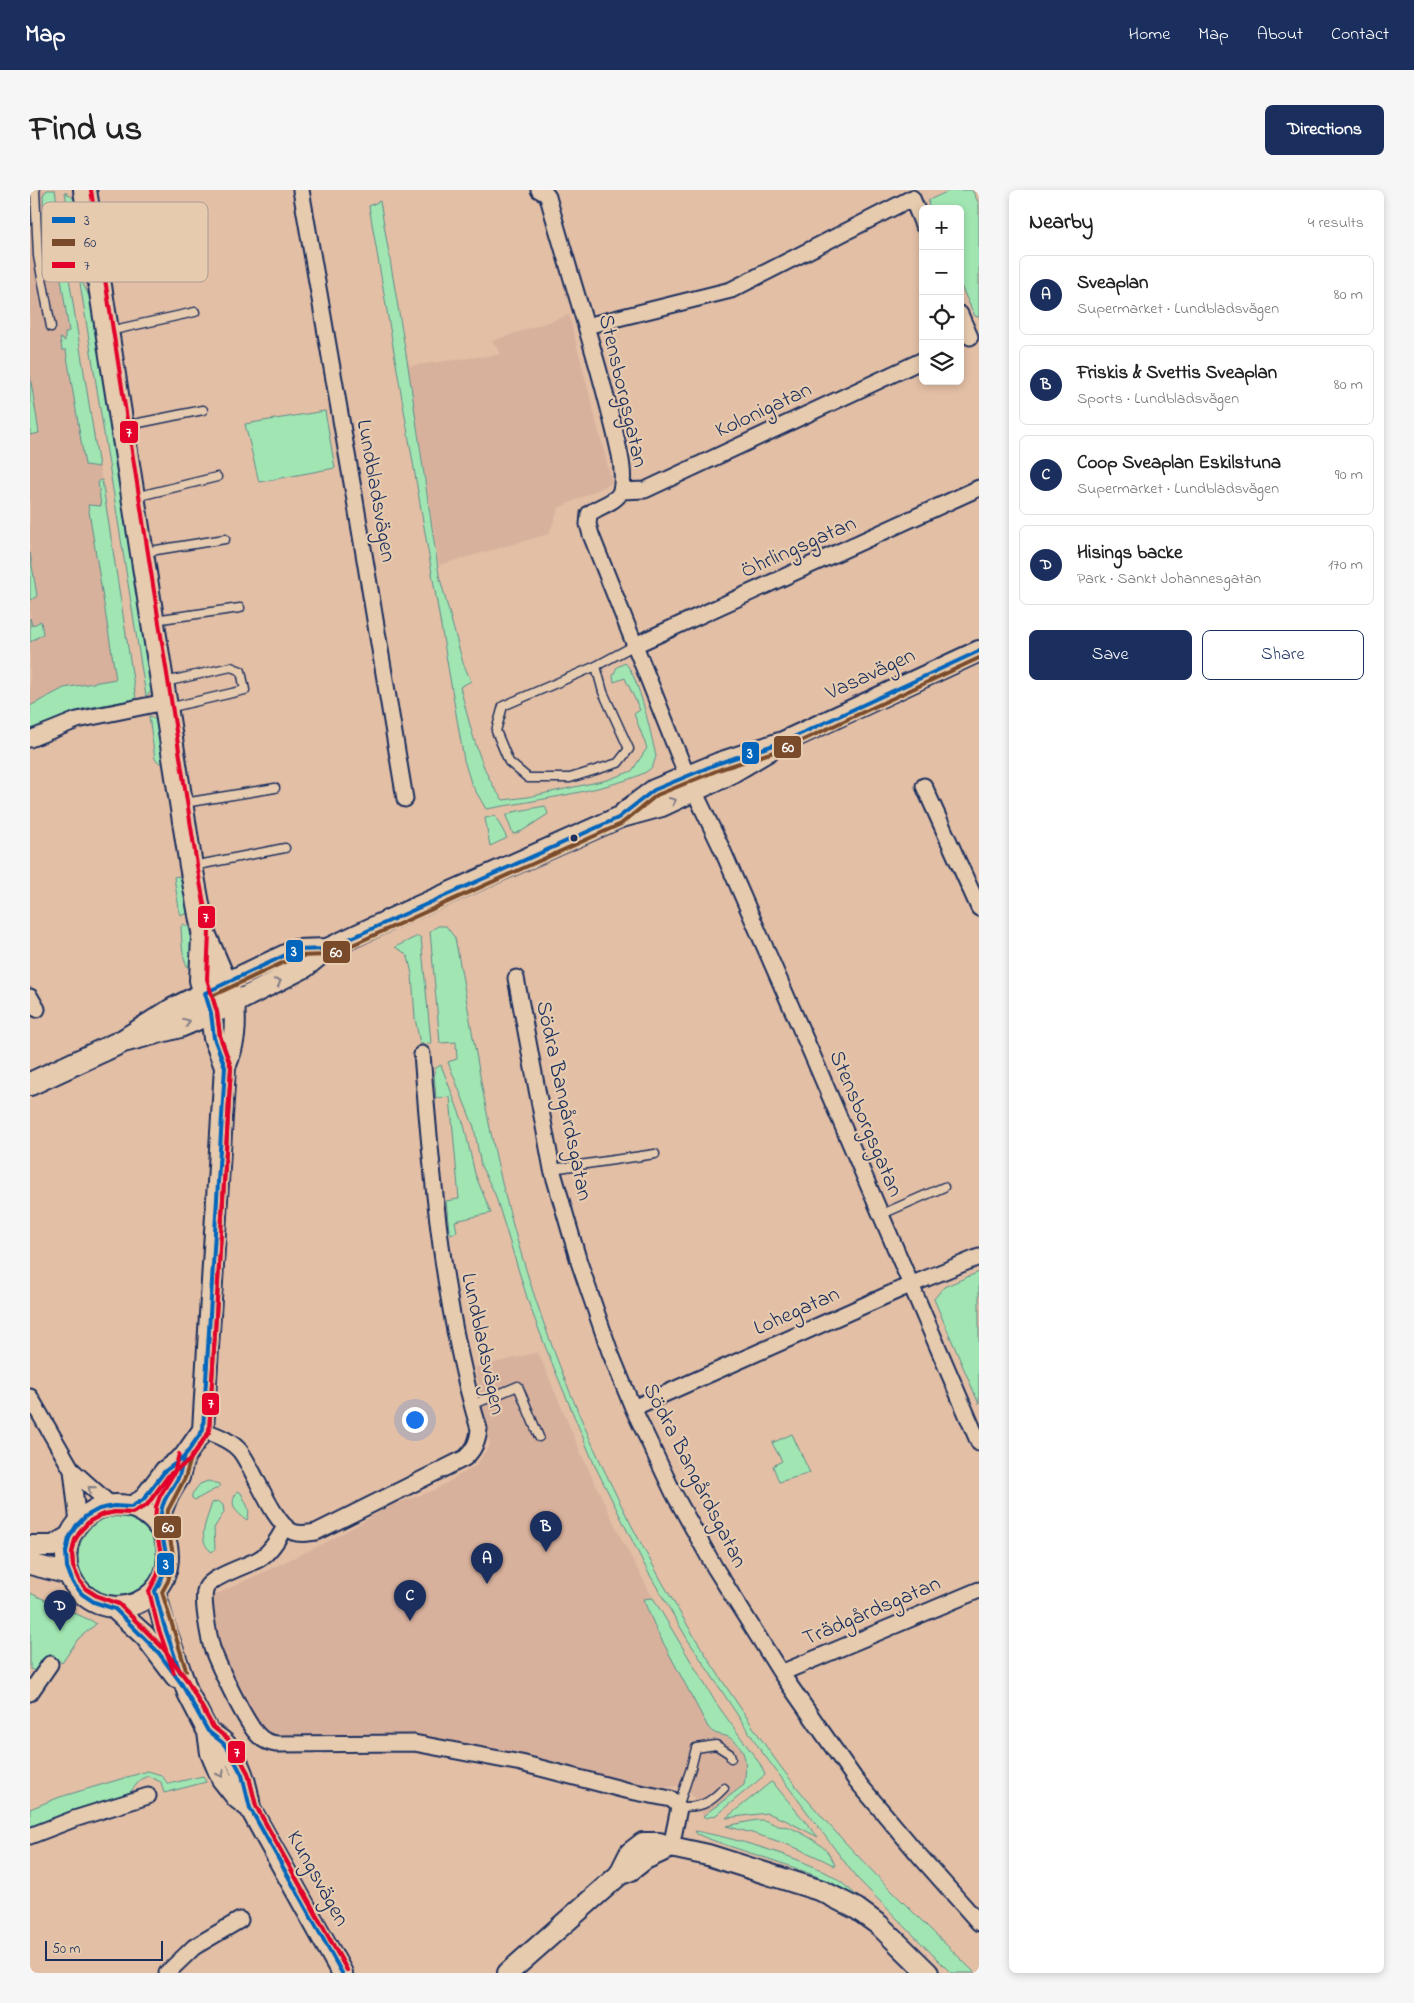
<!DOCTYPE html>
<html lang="en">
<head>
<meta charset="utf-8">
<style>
  :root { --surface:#fff; --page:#f6f6f6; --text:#222; --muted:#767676; --line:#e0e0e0; --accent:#1b2f5e }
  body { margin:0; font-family:"Indie Flower",sans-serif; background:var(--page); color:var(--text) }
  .controls { position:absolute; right:15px; top:15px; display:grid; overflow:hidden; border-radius:8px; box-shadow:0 2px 8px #0003 }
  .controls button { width:45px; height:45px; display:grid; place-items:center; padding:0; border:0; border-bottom:1px solid var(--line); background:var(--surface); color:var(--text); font:25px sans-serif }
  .scale { position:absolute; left:15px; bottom:12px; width:118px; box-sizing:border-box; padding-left:5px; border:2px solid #1b2f5e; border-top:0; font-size:14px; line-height:18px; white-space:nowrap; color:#1b2f5e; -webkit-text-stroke:4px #e7cbae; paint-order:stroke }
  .you { position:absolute; left:384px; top:1229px; width:18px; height:18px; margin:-12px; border:4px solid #fff; border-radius:50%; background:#1a73e8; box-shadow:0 0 0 8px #1a73e833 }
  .badge { display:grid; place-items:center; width:32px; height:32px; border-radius:50%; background:var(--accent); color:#fff; font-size:16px; font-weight:700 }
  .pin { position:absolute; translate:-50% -41px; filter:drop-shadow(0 1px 2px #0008) }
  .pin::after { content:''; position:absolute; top:26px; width:18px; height:15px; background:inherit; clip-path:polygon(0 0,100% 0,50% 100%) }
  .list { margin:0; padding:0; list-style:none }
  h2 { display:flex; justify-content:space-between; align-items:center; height:65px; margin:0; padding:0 20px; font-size:21px }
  h2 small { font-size:16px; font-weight:400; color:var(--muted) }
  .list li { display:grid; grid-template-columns:32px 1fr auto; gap:15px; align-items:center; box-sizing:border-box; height:80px; margin:0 10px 10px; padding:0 10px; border:1px solid var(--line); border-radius:8px }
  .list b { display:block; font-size:19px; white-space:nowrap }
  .list p { margin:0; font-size:16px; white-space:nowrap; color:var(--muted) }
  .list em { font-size:16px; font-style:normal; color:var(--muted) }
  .actions { display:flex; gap:10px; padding:15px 20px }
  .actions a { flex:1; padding:11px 0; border:1px solid var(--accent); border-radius:8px; text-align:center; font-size:18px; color:var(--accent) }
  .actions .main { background:var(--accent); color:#fff }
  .icon { flex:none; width:28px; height:28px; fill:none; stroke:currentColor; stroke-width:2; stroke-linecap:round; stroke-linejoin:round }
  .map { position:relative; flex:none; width:949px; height:1783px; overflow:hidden; border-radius:8px }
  header { display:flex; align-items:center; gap:30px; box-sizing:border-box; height:70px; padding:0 25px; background:var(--accent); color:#fff }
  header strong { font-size:24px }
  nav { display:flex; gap:28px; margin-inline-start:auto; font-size:18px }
  .intro { display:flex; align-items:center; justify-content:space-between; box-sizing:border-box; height:120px; padding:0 30px }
  h1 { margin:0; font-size:35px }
  .button { padding:12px 22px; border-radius:8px; background:var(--accent); color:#fff; font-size:18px; font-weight:700 }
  main { display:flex; gap:30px; padding:0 30px }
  aside { flex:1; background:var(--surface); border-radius:8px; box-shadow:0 2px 8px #0003 }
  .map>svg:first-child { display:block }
  .built { fill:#d8b19d }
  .green { fill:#a1e6b2; stroke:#5e8a88 }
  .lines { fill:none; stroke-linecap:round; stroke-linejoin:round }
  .lane-casing { stroke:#1b2f5e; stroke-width:11 }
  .street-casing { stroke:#1b2f5e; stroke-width:19 }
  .secondary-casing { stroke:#1b2f5e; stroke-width:24 }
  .primary-casing { stroke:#1b2f5e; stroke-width:26 }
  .lane { stroke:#e7cbae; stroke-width:8 }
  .street { stroke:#e7cbae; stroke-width:15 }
  .secondary { stroke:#e7cbae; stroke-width:20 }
  .primary { stroke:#e7cbae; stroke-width:22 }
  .bus-1-casing { stroke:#e7cbae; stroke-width:8 }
  .bus-2-casing { stroke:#e7cbae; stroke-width:8 }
  .bus-3-casing { stroke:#e7cbae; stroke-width:8 }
  .bus-1 { stroke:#0065bd; stroke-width:4 }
  .bus-2 { stroke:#7a4b2a; stroke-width:4 }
  .bus-3 { stroke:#e4002b; stroke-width:4 }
  .oneway { stroke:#817d86 }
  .bus-dot { fill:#1b2f5e; stroke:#e7cbae; stroke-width:2 }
  .labels { text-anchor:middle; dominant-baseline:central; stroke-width:4.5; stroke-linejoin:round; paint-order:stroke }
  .street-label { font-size:22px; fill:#1b2f5e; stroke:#e7cbae }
  .key { fill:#e7cbae; stroke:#aa9c96; stroke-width:1 }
  .key-label { font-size:14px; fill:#1b2f5e }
  .line-badge { stroke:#e7cbae; stroke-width:2 }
  .badge-label { font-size:14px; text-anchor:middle; font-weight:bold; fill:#fff }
</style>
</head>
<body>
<header>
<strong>Map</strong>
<nav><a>Home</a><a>Map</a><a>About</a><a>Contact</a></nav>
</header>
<div class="intro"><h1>Find us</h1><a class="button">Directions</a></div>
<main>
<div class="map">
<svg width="949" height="1783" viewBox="0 0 949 1783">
  <rect width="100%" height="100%" fill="#e3bfa5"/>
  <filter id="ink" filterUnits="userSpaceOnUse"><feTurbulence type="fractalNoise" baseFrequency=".02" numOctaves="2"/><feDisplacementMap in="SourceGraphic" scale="10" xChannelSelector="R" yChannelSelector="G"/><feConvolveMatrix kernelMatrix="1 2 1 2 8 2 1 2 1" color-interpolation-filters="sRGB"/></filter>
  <g filter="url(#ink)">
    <path class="built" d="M0,0H25L69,277L72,290L106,509L52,519L0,546Z
      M539,125L582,293L529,318L519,344L409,375L378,176L471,164L462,151Z
      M508,1162L550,1261L592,1350L623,1408L614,1409L627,1441L681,1542L698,1547L711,1558L717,1573L714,1595L673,1626L662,1605L649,1596L620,1599L531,1575L440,1555L395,1547H246L228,1533L187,1449L183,1406L297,1352L362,1315L405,1300L446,1275L460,1255L445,1178Z"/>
    <path class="green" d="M17,0H25L69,277L55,275L36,160H32L30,148L35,151V143L39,141L25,49L14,30L13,5Z
      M921,0H942L949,14V127L945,126L930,94V19H898L899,10Z
      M35,2L44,9L47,24L45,49H43Z
      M350,11L378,176L409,385L433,473L441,491L430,497C439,531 450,583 473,610L498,607L577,590L602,581L617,558L604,524L610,520L595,488L584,492L583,486L587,477L595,473C609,486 621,545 626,566C625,569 624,574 622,577C607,596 484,614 456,619L441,593L434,570L339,16Z
      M52,92L63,114L123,500L116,506L50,93Z
      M0,185L9,243L0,245Z
      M295,221L305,278L229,292L215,234Z
      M72,290L106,509L52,519L0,546V516L34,498L86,489L58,315L71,316L68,291Z
      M0,363L7,406L1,410L0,409Z
      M0,428L2,436L11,431L13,444L0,452Z
      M119,526C136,531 133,559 135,574L130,573L125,569Z
      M515,616L518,624L492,641L483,644L476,626L483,622Z
      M465,626L477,648L460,656L455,628Z
      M149,686L153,693L157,724L151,725L149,719L144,687Z
      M153,734L159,737L163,757L160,780C151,771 152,749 151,737Z
      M408,736H416L425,748C444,845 457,944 484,1039C530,1204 605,1359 699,1501C717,1527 734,1555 753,1580C810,1653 879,1718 945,1783H921L826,1687L732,1562L658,1450L618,1382L565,1276L519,1166L499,1114L465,1004L451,976L444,937L418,872L427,869L426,852L410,853L400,741Z
      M388,746L391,748L401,853L390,854L385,828L382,784L378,767L372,761L365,757Z
      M411,875L434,935L445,984L461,1023L425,1031L427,1042L421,1044L419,1040L416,1011L429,1009L420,907L406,908L404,884L406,878Z
      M949,1082V1214L904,1109L914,1097Z
      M762,1244L780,1283L749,1292L743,1276L752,1271L742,1253Z
      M178,1291L189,1294V1297L165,1310L162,1308V1304L170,1294Z
      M208,1301L211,1303C215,1313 222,1319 217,1330C205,1322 198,1313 208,1301Z
      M188,1311L193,1315L194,1322L184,1338L185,1359L182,1362C165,1350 178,1328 182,1313Z
      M48 1367a41 41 0 1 1 82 0a41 41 0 1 1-82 0Z
      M0,1403L62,1431L66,1434L48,1449L32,1473L23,1466H19L9,1479L5,1481L0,1479Z
      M623,1408L686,1513L730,1574L735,1585L686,1625L676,1628L673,1626L714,1595C717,1576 718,1555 696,1546C688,1544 683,1544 678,1537L627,1441L613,1409Z
      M118,1581L131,1585L138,1594L173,1586L176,1592L134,1603L131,1592L118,1586L111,1589L96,1607L24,1628L0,1639V1619L30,1607Z
      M741,1592L744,1594L788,1647L755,1630L737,1623L696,1628Z
      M727,1630C738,1630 738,1632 748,1636C752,1637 755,1636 759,1637C778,1646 799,1656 805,1676C770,1657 735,1646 696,1636Z
      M665,1641C703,1648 760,1664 795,1682C809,1689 820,1700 832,1710C786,1680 731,1668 679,1649L667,1644Z"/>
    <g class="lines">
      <defs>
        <path id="lane" d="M5,0L8,66L21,137
          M64,47L154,29
          M68,69L144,57
          M79,141L165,122
          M94,236L173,220
          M105,307L187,287
          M114,362L195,349
          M124,430L210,418
          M566,476L573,502L599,559L588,573L540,588H498L479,572L466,541L473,516L566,476L605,455
          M135,492L201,477L211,481L215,500L138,518
          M154,613L245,598
          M163,676L255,658
          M522,979L625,964
          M850,1025L914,997
          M442,1215L488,1196L509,1247
          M694,1598C678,1615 671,1617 648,1617L661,1578L666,1558L686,1555L700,1564L701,1568"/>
        <path id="street" d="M271,0L325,310L375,609
          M509,0L515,3L518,7C542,93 571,178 590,265C592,275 594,293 590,303C586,312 567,317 559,324L558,334L561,345L657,586L691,657L784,869L949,1253
          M930,124L940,147
          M556,136L701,100L882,8L893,35
          M591,301L615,300L893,170
          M605,455L949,298
          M0,549L47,530L135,512
          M894,596L949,718
          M486,788L522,979L549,1072L580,1162L603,1218L643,1302L685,1378L751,1483L825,1589L888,1664L949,1733
          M0,807L7,819
          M0,1207L42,1280L82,1316
          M603,1218L880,1095L949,1067
          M173,1240C185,1245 201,1250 210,1261C224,1279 244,1335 263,1342C271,1345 278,1343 286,1342L435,1268C444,1260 448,1252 449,1239C413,1119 402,989 392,864
          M42,1280L48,1333
          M255,1336C249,1348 241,1362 229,1369C217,1376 182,1386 176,1398C171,1408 179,1447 182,1458C189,1477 216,1534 229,1546C234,1551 239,1553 246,1554L384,1553L491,1573L595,1600L641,1609L646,1613L649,1618L641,1657
          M751,1483L949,1400
          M0,1503L20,1474
          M0,1646L44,1629L118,1606
          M137,1783L164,1757L210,1730"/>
        <path id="secondary" d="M595,622L624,600L689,573L753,552L949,461
          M196,793L266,760L297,759
          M181,823L184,848L195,877
          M36 1366a51 51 0 1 1 102 0a51 51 0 1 1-102 0Z
          M101,1317L113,1310L135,1281L154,1267
          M133,1344L131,1322L137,1307L149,1287L154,1267L173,1240L195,877C205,853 206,838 204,813L275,777L297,759L376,722L588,628L632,616L696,586L753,552
          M0,1356H23L40,1346
          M0,1374L39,1384
          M125,1401L134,1435L158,1503L178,1542L181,1563L192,1589L207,1608L220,1618
          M84,1418L115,1446L146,1487
          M178,1542C184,1546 191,1549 195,1554C211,1572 217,1595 220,1618L312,1783
          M589,1685L600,1663L613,1653H629L641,1657L678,1665L792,1701L827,1719L849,1735L898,1783
          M478,1783L589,1685L601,1680L615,1669L641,1657"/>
        <path id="primary" d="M55,0L161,676L173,741L204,813L150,836L93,851
          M173,747L171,790L179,817
          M0,894L93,851L142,820L196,793"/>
      </defs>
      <use href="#lane" class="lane-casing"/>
      <use href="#street" class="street-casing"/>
      <use href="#secondary" class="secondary-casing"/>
      <use href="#primary" class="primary-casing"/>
      <use href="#lane" class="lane"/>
      <use href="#street" class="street"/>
      <use href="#secondary" class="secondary"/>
      <use href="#primary" class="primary"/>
      <defs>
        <path id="bus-1" d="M150,1482L134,1435L125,1401C149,1361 127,1359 131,1323C132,1310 142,1300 148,1288C151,1281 152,1273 155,1266
          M312,1783L220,1618L212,1585L200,1562L193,1553L178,1541L151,1493L128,1462L85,1419L64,1412L52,1404L43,1393L37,1377L36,1362L39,1348L46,1336L56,1326L69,1319L84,1316L101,1317L113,1310L135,1281L154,1267L173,1240L195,877L184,848L181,823L175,803L266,760L297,759L588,628L624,600L689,573L753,552L949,461"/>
        <path id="bus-2" d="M156,1480L132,1402L138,1391L144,1369L137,1334L138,1320L155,1288L161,1268
          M317,1780L226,1616L218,1583L205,1559L198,1549L183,1537L157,1490L133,1458L89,1414L67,1406L56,1399L49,1390L43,1376L42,1363L45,1350L51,1340L60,1331L71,1325L85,1322L102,1323L117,1315L139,1285L159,1271L179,1242L201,877L190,846L187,822L182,806L267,766L300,765L591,634L627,605L691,579L756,558L949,468"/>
        <path id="bus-3" d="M61,0L167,675L179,741L177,789L187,822L190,846L201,877L179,1242L159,1271L139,1285L117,1315L102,1323L85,1322L71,1325L60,1331L51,1340L45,1350L42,1363L43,1376L49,1390L56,1399L67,1406L89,1414L133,1458L157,1490L183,1537L198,1549L205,1559L218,1583L226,1616L317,1780
          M144,1483L128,1437L119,1401L127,1386L132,1369L125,1336L126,1317L130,1306L144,1283L149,1264"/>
      </defs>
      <use href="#bus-1" class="bus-1-casing"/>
      <use href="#bus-2" class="bus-2-casing"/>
      <use href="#bus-3" class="bus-3-casing"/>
      <use href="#bus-1" class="bus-1"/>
      <use href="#bus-2" class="bus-2"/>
      <use href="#bus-3" class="bus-3"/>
    </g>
    <defs><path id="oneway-chevron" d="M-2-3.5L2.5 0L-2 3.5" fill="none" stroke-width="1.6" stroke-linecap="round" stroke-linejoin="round" transform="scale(1.25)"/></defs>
    <g class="oneway">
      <use href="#oneway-chevron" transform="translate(643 611) rotate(-25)"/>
      <use href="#oneway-chevron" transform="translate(248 792) rotate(-28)"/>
      <use href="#oneway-chevron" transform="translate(157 832) rotate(-22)"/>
      <use href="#oneway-chevron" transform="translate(61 1299) rotate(-139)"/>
      <use href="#oneway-chevron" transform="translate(191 1584) rotate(63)"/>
    </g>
  </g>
  <circle class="bus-dot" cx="544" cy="648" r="4.5"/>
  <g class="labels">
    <g class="street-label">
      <text transform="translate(592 201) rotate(77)">Stensborgsgatan</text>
      <text transform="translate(734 221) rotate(-25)">Kolonigatan</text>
      <text transform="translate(345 301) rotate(80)">Lundbladsvägen</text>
      <text transform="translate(769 358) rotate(-24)">Öhrlingsgatan</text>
      <text transform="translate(841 485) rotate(-25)">Vasavägen</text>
      <text transform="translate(533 911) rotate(78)">Södra Bangårdsgatan</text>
      <text transform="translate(835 934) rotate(67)">Stensborgsgatan</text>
      <text transform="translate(767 1122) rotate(-24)">Lohegatan</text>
      <text transform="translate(452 1154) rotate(78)">Lundbladsvägen</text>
      <text transform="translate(664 1286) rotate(63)">Södra Bangårdsgatan</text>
      <text transform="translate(842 1422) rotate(-23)">Trädgårdsgatan</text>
      <text transform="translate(287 1689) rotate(61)">Kungsvägen</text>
    </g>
  </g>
  <rect x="12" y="12" width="166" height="80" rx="8" class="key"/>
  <rect x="22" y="27" width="23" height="6" fill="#0065bd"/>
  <rect x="22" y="49" width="23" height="7" fill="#7a4b2a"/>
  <rect x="22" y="72" width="23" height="6" fill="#e4002b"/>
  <g class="key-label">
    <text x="54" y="35">3</text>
    <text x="54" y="57">60</text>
    <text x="54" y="80">7</text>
  </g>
  <g class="line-badge">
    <rect x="89" y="230" width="20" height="24" rx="5" fill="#e4002b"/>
    <rect x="743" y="545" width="29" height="24" rx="5" fill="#7a4b2a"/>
    <rect x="711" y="551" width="19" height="24" rx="5" fill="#0065bd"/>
    <rect x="167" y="715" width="19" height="24" rx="5" fill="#e4002b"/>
    <rect x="255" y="749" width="19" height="24" rx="5" fill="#0065bd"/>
    <rect x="292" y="750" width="29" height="24" rx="5" fill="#7a4b2a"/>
    <rect x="171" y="1202" width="19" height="24" rx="5" fill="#e4002b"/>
    <rect x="123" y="1325" width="29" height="24" rx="5" fill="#7a4b2a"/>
    <rect x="126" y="1362" width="19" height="24" rx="5" fill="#0065bd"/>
    <rect x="197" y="1550" width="19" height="24" rx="5" fill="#e4002b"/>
  </g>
  <g class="badge-label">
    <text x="99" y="247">7</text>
    <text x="758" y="562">60</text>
    <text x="720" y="568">3</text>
    <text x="176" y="732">7</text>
    <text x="264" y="766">3</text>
    <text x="306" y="767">60</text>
    <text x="181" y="1218">7</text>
    <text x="138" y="1342">60</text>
    <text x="136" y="1379">3</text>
    <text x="207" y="1567">7</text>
  </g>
</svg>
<div class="controls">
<button>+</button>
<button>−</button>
<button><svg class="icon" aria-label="locate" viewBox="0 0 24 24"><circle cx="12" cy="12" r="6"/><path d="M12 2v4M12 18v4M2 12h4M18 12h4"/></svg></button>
<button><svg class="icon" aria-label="layers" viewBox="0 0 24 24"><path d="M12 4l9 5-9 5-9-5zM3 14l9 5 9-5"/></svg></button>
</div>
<div class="scale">50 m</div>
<div class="you"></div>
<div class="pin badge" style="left:457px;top:1394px">A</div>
<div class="pin badge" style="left:516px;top:1362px">B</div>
<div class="pin badge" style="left:380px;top:1431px">C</div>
<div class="pin badge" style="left:30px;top:1441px">D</div>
</div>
<aside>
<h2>Nearby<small>4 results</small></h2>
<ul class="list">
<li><span class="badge">A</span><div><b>Sveaplan</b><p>Supermarket · Lundbladsvägen</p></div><em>80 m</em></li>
<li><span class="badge">B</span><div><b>Friskis &amp; Svettis Sveaplan</b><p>Sports · Lundbladsvägen</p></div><em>80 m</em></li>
<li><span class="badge">C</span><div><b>Coop Sveaplan Eskilstuna</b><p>Supermarket · Lundbladsvägen</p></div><em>90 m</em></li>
<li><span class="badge">D</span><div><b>Hisings backe</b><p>Park · Sankt Johannesgatan</p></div><em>170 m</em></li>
</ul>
<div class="actions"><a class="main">Save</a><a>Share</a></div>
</aside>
</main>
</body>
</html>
